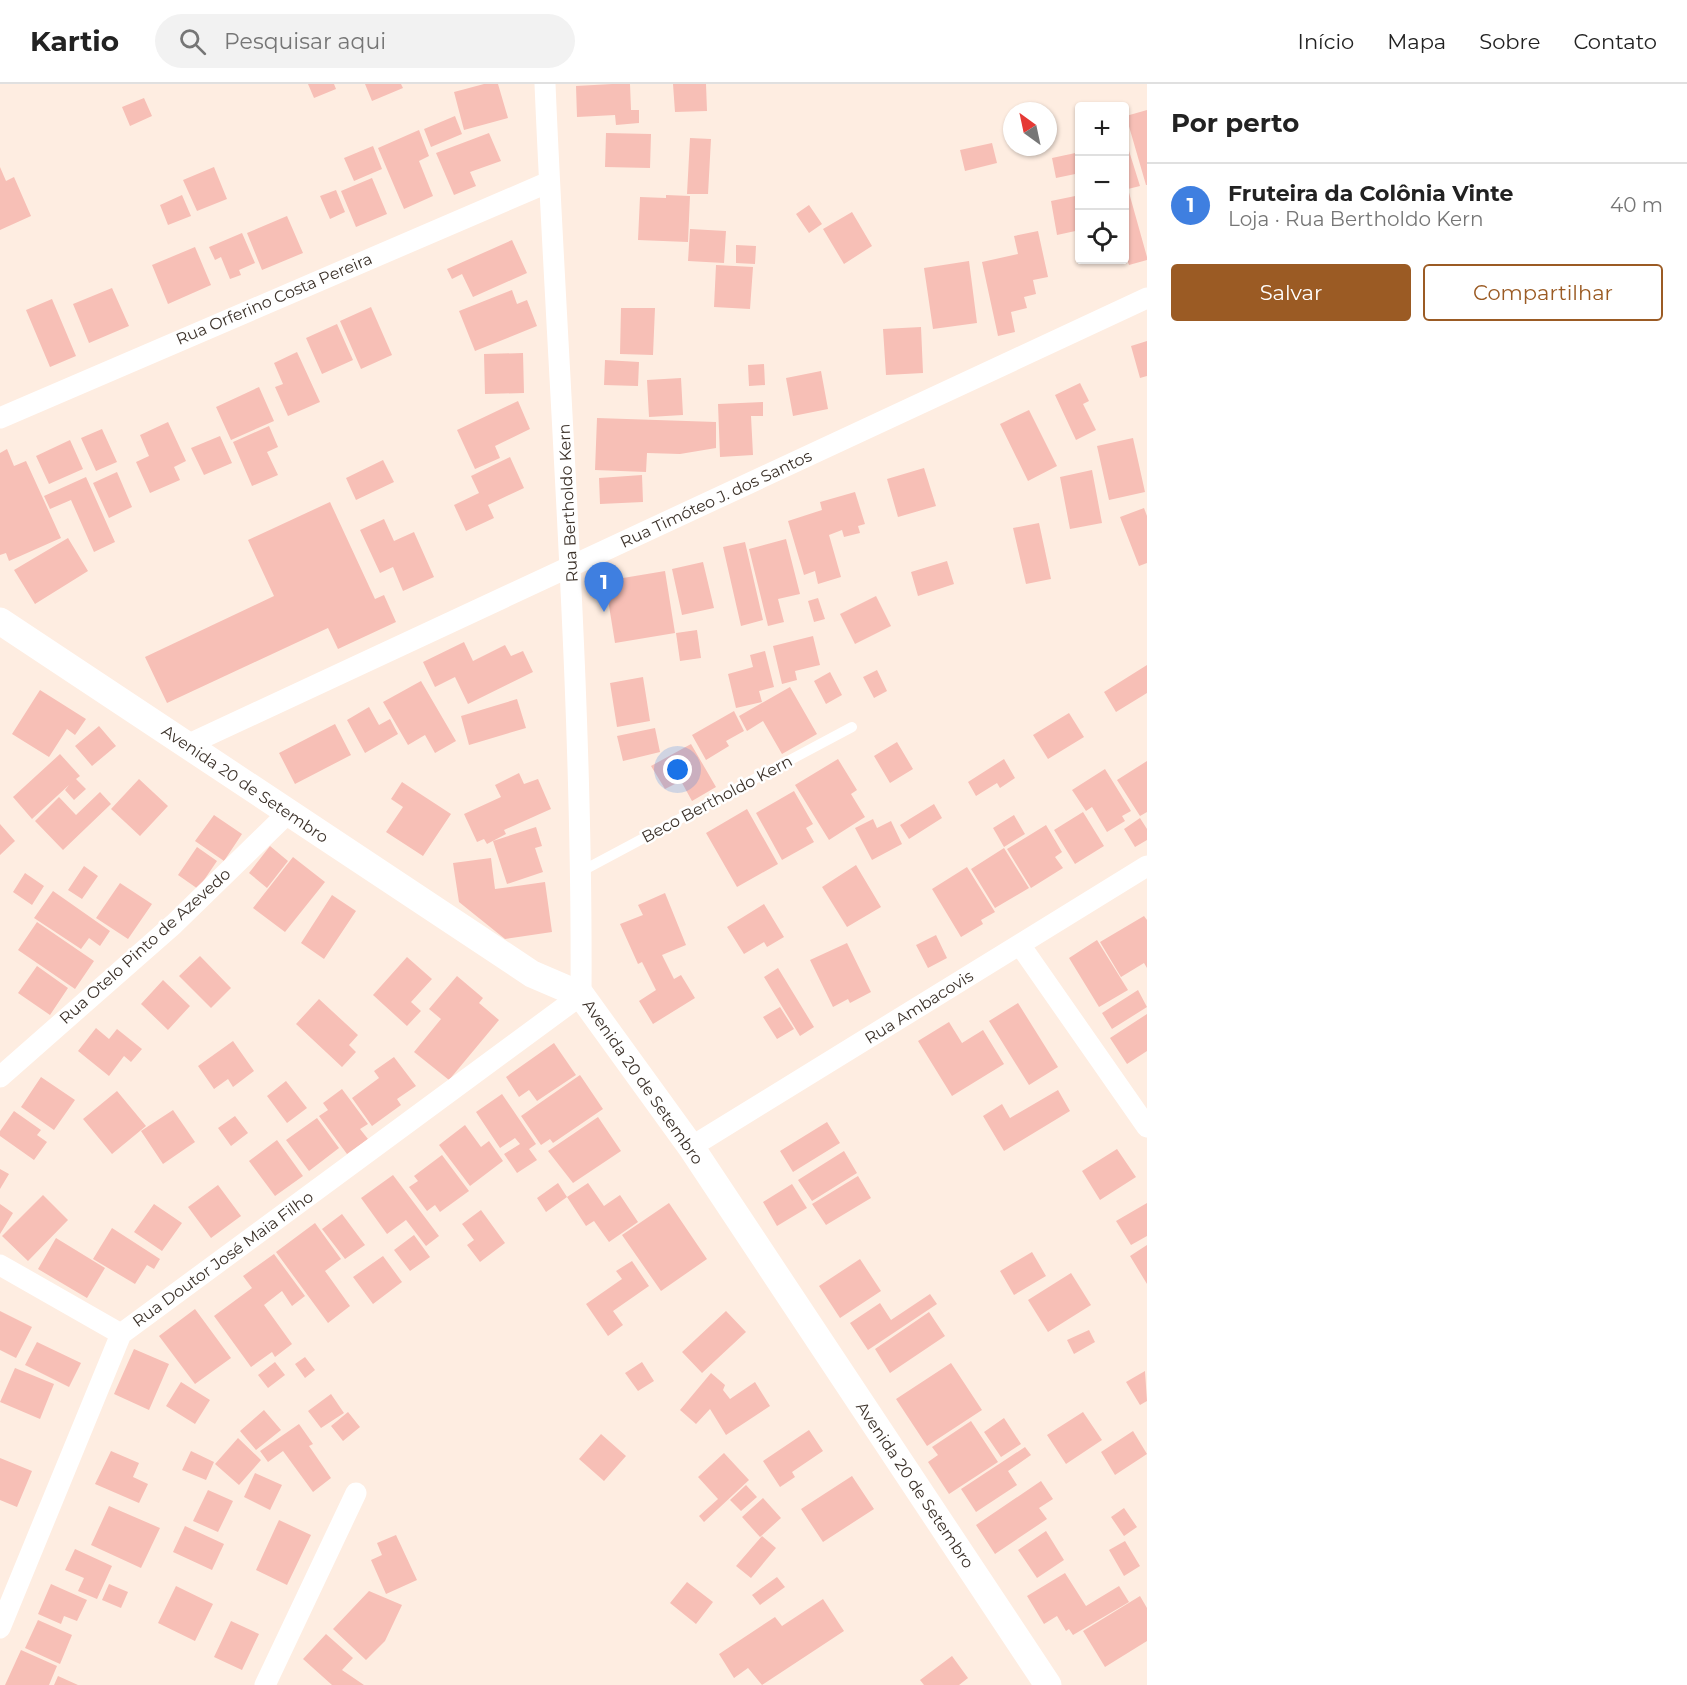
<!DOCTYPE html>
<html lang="pt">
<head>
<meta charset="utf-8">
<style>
  :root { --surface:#fff; --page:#f2f2f2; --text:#222; --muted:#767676; --line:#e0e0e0; --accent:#9b5b24 }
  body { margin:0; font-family:Montserrat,sans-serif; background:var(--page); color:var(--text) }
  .controls { position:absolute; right:18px; top:18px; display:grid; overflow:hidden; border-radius:6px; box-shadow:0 2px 4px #0004 }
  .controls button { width:54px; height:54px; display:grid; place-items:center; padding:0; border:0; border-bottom:2px solid var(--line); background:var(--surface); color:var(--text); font:30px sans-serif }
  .compass { position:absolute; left:1003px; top:18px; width:54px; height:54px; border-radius:50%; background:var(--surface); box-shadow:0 2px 4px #0004; rotate:327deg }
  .you { position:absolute; left:678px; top:686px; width:21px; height:21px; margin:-15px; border:4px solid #fff; border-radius:50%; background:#1a73e8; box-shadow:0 0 0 9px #1a73e833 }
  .badge { display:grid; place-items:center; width:39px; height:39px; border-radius:50%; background:var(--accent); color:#fff; font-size:20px; font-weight:700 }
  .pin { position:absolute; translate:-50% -50px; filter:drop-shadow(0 2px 3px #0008) }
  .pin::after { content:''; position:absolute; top:32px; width:21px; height:18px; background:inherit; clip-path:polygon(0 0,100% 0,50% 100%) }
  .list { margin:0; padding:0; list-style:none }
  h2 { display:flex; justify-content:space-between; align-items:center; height:78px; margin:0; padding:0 24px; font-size:26px }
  h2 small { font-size:20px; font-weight:400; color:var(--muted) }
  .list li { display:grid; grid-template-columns:39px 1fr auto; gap:18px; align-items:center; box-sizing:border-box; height:84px; padding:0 24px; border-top:2px solid var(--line) }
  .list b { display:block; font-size:22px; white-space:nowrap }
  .list p { margin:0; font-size:20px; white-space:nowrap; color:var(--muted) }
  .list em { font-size:20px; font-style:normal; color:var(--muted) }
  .actions { display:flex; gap:12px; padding:18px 24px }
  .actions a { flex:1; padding:14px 0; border:2px solid var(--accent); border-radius:6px; text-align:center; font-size:21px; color:var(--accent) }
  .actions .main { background:var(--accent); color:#fff }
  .icon { flex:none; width:33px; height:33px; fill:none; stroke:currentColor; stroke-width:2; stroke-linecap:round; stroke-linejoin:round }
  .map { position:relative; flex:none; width:1147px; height:1601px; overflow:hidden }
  header { display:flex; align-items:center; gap:36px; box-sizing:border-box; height:84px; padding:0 30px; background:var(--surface); border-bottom:2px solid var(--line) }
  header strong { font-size:28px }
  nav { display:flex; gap:33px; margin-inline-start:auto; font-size:21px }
  .search { width:420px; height:54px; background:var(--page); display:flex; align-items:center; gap:15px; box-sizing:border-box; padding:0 21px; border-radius:33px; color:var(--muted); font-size:22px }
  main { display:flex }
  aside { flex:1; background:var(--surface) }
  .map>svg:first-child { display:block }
  .building { fill:#f7bfb6 }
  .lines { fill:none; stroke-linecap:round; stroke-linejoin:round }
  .service { stroke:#fff; stroke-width:10 }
  .minor { stroke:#fff; stroke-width:21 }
  .tertiary { stroke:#fff; stroke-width:27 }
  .labels { text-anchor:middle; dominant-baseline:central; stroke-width:5; stroke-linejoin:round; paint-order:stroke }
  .street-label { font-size:16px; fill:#3c322a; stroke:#fff }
</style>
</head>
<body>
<header>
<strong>Kartio</strong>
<div class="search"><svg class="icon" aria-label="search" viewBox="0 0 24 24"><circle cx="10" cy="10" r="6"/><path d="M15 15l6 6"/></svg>Pesquisar aqui</div>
<nav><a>Início</a><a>Mapa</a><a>Sobre</a><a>Contato</a></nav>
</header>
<main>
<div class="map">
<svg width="1147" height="1601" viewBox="0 0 1147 1601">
  <rect width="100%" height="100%" fill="#feede1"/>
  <path class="building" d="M308,0H334L336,5L314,14Z
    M365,0H401L403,4L372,17Z
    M484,0H498L508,34L464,46L454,8Z
    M612,0H630L631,26H639V39L616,41L615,31L577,33L576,2Z
    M673,0H706L707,27L675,28Z
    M144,14L152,32L130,42L122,23Z
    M1147,26V101H1146L1126,32Z
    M455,32L462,50L431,63L424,45Z
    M419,46L429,72L419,77L433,112L404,125L378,64Z
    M489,49L501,77L470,88L476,102L454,111L436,69Z
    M606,49L651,50L650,84L605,83Z
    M1124,51L1140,102L1128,105L1147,173V176L1129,181L1124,166Z
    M690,54L711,55L708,110H687Z
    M992,59L997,79L965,87L960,66Z
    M373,62L382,85L354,97L344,74Z
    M1080,68V89L1056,94L1052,74Z
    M0,83L6,97L14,93L31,132L0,146Z
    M214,83L227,115L197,127L183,96Z
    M372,94L387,130L356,143L341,107Z
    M336,106L345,128L330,135L320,112Z
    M182,111L191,132L168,141L160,121Z
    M666,111L690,112L688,158L638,156L640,113L666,114Z
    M1080,111V146L1057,151L1051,117Z
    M809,121L822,140L809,149L796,130Z
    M852,128L872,162L844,180L823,145Z
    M287,132L303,169L262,186L247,149Z
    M690,145L726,147L724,179L688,177Z
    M1038,147L1048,193L1033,196L1036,210L1024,213L1027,224L1011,228L1015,248L998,252L982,178L1018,170L1014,152Z
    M242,149L255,179L239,186L241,191L230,195L221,173L215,176L209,163Z
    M512,156L527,189L473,213L462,190L452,195L447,185Z
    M736,161L756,162L755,180L736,179Z
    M195,163L211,201L168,220L152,181Z
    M969,177L977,239L933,245L924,184Z
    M716,181L753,183L750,225L714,223Z
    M112,204L129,242L89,259L73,220Z
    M512,206L517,220L527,216L537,242L475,267L459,227Z
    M52,215L76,272L50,283L26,226Z
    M371,223L392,271L361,285L340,237Z
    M621,224H655L653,271L620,270Z
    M337,240L353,276L322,290L306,254Z
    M921,243L923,289L886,291L883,245Z
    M1147,257V292L1140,294L1131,262Z
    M297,268L320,318L288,332L275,303L283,300L274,279Z
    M523,269L524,309L485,310L484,270Z
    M605,276L639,278L638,302L604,301Z
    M764,280L765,301L749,302L748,281Z
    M821,287L828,325L793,332L786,294Z
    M681,294L683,331L649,333L647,296Z
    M1080,299L1089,317L1083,320L1096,346L1076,356L1055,311Z
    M259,303L274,337L231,356L216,323Z
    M518,317L530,345L495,362L500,374L475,385L457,346Z
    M763,318V332H751L753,371L720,373L718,320Z
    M1029,326L1057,382L1028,397L1000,340Z
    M597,334L716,338V364L680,370L647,369L646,388L595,386Z
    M168,338L186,377L174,383L180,396L150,409L136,378L149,372L140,351Z
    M269,342L278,363L267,368L278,391L252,402L233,358Z
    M102,345L117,378L96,387L81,354Z
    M220,352L232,379L204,391L191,364Z
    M1133,354L1145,408L1109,416L1097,362Z
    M70,356L83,385L49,400L36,372Z
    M7,365L14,382L26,377L61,454L9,477L6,469L0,471V369Z
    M510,373L524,404L488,421L494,434L466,447L454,421L479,409L471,392Z
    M383,376L394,398L356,416L346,394Z
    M924,384L936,422L898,433L887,395Z
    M1092,386L1102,439L1070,445L1060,393Z
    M117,388L132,423L109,434L93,399Z
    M642,391L643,418L600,420L599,394Z
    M86,393L115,458L94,468L71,416L50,425L44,412Z
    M855,408L865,440L858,442L860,449L844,453L842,446L829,451L841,493L818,500L815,487L804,491L788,437L822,426L820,418Z
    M330,418L375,515L384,511L396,538L338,565L328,544L167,619L145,573L274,512L248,456Z
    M1144,424L1147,432V479L1139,482L1120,433Z
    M384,435L394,457L414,448L434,493L403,507L393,483L380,489L360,446Z
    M1039,439L1051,495L1026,500L1013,444Z
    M68,454L88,487L35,520L14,486Z
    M786,455L800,510L778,515L784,538L768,542L749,465Z
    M745,458L763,536L741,542L723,463Z
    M947,477L954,500L918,512L911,488Z
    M703,478L714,524L682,531L672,485Z
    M665,487L675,549L615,559L605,497Z
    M876,512L891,542L855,560L840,530Z
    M818,514L825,535L814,538L808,517Z
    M697,546L701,574L680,577L676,549Z
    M813,552L820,581L795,587L797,596L782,600L773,562Z
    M464,558L473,577L505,561L511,572L523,567L533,588L468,620L455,593L435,603L423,578Z
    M765,567L774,603L759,607L762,618L736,624L728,590L753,583L750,571Z
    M1147,581V609L1116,628L1104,608Z
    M877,586L887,607L874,614L863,593Z
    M830,588L842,611L826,620L814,597Z
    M643,593L650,637L617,643L610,599Z
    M421,597L456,657L435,669L425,651L408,661L383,618Z
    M790,603L817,650L782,670L763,637L747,647L739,632Z
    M40,606L86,635L75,651L67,645L49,673L12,650Z
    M517,615L526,644L469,661L461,632Z
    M369,623L379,641L390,635L398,650L365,669L347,636Z
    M734,627L744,647L726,657L729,662L706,676L692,651Z
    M1069,629L1084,653L1048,675L1033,651Z
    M335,640L351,671L295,700L279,669Z
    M99,642L116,662L92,682L75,662Z
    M655,644L660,668L623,677L617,652Z
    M897,658L913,685L890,699L874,672Z
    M691,660L716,703L692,717L681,697L665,705L651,682Z
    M60,670L80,692L76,695L86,705L74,716L65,706L69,701L32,735L13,713Z
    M838,675L857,706L851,710L865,733L829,756L795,701Z
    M1004,675L1015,694L1000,704L997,699L976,712L968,698Z
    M1147,677V728L1140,732L1117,696Z
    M1105,685L1131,727L1122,732L1125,737L1107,748L1092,723L1086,727L1072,706Z
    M519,689L524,700L538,695L551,725L504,746L506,750L487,760L484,755L477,758L464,730L501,713L495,701Z
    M139,695L168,722L140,752L111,725Z
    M402,698L451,730L423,772L386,748L403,723L391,715Z
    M794,707L813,740L806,744L814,758L782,776L756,729Z
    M100,708L111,720L63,766L35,737L59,713L76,731Z
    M934,720L942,734L909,755L900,741Z
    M747,725L778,780L737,803L706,749Z
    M1083,728L1104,762L1075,780L1054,746Z
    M214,731L242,750L224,777L195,757Z
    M1014,731L1025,750L1004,763L993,744Z
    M1140,734L1147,745V756L1135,763L1124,745Z
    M873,735L877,744L891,737L902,760L872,776L855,744Z
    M0,740L15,757L0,771Z
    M1046,741L1062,768L1055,773L1063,784L1031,804L1007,765Z
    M536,743L542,762L535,764L543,788L507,800L493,757Z
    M270,762L288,777L267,804L249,789Z
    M197,763L217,777L198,805L178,791Z
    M1004,764L1029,804L995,824L971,785Z
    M293,773L325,798L285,848L253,824Z
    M491,774L495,805L545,798L552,848L505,855L459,818L453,779Z
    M856,781L881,823L847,843L822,803Z
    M84,782L98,792L82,815L68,806Z
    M967,783L995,828L981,836L983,840L961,853L932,805Z
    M25,789L44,802L32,821L13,808Z
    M120,799L152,820L128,855L96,834Z
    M53,807L110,847L100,862L89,854L81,865L34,834Z
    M665,809L686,861L662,871L674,895L681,891L695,914L653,940L639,917L656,906L642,878L638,880L620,840L643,831L638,821Z
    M332,811L356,827L324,875L301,859Z
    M764,820L784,853L767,863L764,858L744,870L727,843Z
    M1144,832L1147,836V884L1144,879L1121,893L1100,858Z
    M37,838L94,877L75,905L18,866Z
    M936,851L947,874L928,884L916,861Z
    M1097,856L1128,906L1099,923L1069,874Z
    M847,859L871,908L850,919L848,915L833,923L810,876Z
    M200,872L231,904L211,924L179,892Z
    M407,873L432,895L411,918L421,927L407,942L373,911Z
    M37,882L68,904L50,931L18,909Z
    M778,884L814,943L800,952L764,893Z
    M457,892L483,914L479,919L499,936L449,996L414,968L441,935L429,925Z
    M163,896L190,922L168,946L141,920Z
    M1138,906L1147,923L1112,945L1102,929Z
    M319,915L358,951L349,961L356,968L342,983L296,940Z
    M1018,919L1058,983L1029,1001L989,937Z
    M780,923L794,945L777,955L763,933Z
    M1147,930V967L1127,980L1110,954Z
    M949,938L962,959L983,946L1004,980L952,1012L918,957Z
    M96,944L109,955L117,945L142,965L131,978L124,972L109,992L78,967Z
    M233,957L254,987L233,1003L228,995L214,1005L198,982Z
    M554,959L576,991L537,1017L529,1006L519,1013L506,993Z
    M394,973L416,1002L397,1015L401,1021L372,1042L352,1014L379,994L374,987Z
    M580,991L603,1025L553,1059L550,1055L541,1061L521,1032Z
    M41,993L75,1016L54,1046L21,1023Z
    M286,997L307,1024L287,1039L267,1012Z
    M342,1005L368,1040L360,1045L368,1055L347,1070L319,1032L328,1026L323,1019Z
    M1058,1006L1070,1027L1004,1067L983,1032L1002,1020L1010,1034Z
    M117,1007L146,1042L112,1070L83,1035Z
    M502,1010L536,1060L529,1065L537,1076L517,1089L504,1070L520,1060L515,1054L500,1064L476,1028Z
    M173,1026L195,1058L163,1080L141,1047Z
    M14,1027L41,1046L37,1051L47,1058L34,1076L0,1052V1047Z
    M235,1032L248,1049L231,1062L218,1044Z
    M598,1033L621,1067L573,1099L548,1067Z
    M317,1034L339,1064L309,1087L286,1056Z
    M827,1038L840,1059L793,1088L780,1067Z
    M465,1041L481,1063L489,1057L503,1077L470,1102L439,1061Z
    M277,1056L303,1092L275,1112L249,1077Z
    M1117,1065L1136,1093L1100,1116L1082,1087Z
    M844,1067L857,1089L812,1117L798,1096Z
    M442,1071L469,1107L440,1128L435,1121L427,1127L409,1103L418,1097L414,1092Z
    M0,1085L9,1090L0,1105Z
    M393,1091L439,1152L426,1162L406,1136L387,1150L361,1114Z
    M858,1092L871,1114L826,1141L812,1120Z
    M558,1099L567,1113L546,1128L537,1114Z
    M588,1099L604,1122L620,1111L638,1138L609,1158L594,1137L586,1142L567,1113Z
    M792,1100L807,1124L777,1142L763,1118Z
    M218,1101L241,1132L211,1154L188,1123Z
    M43,1111L68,1136L28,1177L2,1152Z
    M669,1119L707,1175L661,1207L622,1151Z
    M1147,1119V1152L1131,1161L1116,1137Z
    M0,1120L13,1129L0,1150Z
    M154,1120L182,1139L162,1167L134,1148Z
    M481,1126L505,1159L480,1178L467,1161L474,1156L462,1140Z
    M342,1130L365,1161L345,1175L322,1145Z
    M315,1139L341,1175L325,1187L350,1222L328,1239L276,1168Z
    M112,1144L160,1175L154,1185L147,1181L135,1200L93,1175Z
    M414,1151L430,1173L410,1187L394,1166Z
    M56,1154L105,1184L87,1214L38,1185Z
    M1147,1161V1200L1130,1172Z
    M1032,1168L1046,1192L1014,1211L1000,1187Z
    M274,1170L305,1212L292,1222L282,1207L264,1221L292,1260L275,1273L272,1268L251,1283L214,1232L252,1204L243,1192Z
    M383,1172L402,1198L373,1220L353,1193Z
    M860,1175L881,1207L840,1234L819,1202Z
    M632,1177L649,1202L613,1227L623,1241L608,1252L586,1220L622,1195L616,1187Z
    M1071,1189L1091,1221L1048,1248L1028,1216Z
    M930,1210L937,1220L868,1266L850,1239L880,1219L891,1236Z
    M195,1225L231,1274L195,1300L159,1252Z
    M0,1227L32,1243L16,1274L0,1266Z
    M726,1227L746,1248L702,1289L682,1268Z
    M929,1228L945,1252L890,1289L875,1265Z
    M1089,1246L1095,1258L1074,1270L1067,1256Z
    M37,1258L81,1279L69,1303L25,1281Z
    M134,1265L169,1280L149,1326L114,1310Z
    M305,1273L315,1286L305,1294L295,1280Z
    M275,1278L285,1291L268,1304L258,1291Z
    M642,1278L654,1297L638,1307L625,1289Z
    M951,1279L982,1326L927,1362L896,1315Z
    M15,1284L54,1300L40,1335L0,1318Z
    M1145,1287L1147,1317L1140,1321L1126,1298Z
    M711,1289L725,1301L723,1306L730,1315L755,1298L770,1322L726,1351L710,1325L696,1340L680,1326Z
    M181,1298L210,1316L195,1340L166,1322Z
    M331,1310L344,1329L321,1344L308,1327Z
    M264,1326L281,1346L256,1366L240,1347Z
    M348,1328L360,1343L343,1357L331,1342Z
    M1083,1328L1102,1356L1066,1380L1047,1351Z
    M1004,1334L1021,1360L1001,1373L984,1348Z
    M971,1337L998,1378L949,1410L928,1378L938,1371L932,1363Z
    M299,1340L313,1360L309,1362L331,1394L313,1408L283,1367L268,1378L260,1367Z
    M809,1346L823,1367L792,1388L795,1393L780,1403L763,1377Z
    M1133,1347L1147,1370L1115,1391L1101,1368Z
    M601,1350L626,1372L604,1397L579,1375Z
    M238,1354L261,1376L239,1401L215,1380Z
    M1025,1363L1031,1371L1008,1387L1017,1401L976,1428L961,1405Z
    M111,1367L139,1379L133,1393L148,1400L139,1419L95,1400Z
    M191,1367L214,1378L206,1396L182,1386Z
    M724,1369L749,1396L704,1438L699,1432L718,1415L698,1393Z
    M0,1374L32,1387L17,1423L0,1416Z
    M255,1389L282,1401L270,1426L244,1413Z
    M852,1392L874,1425L823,1458L801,1425Z
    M1041,1397L1053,1415L1039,1424L1047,1435L995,1470L976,1441Z
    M746,1401L757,1413L741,1427L730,1416Z
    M208,1406L233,1417L218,1448L193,1437Z
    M763,1414L781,1434L760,1453L742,1433Z
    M109,1422L160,1444L141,1484L91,1461Z
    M1124,1424L1137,1443L1124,1452L1111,1433Z
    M279,1436L311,1451L287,1501L256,1486Z
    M185,1442L224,1460L212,1486L173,1468Z
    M1046,1447L1064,1476L1037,1494L1018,1466Z
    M396,1451L417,1496L386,1510L371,1476L382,1471L377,1459Z
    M762,1452L776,1464L751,1494L736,1482Z
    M1125,1457L1140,1482L1124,1492L1109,1466Z
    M75,1465L112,1482L97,1515L78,1507L84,1494L65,1486Z
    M1065,1489L1086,1522L1119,1502L1129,1518L1073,1551L1069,1545L1066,1547L1057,1532L1044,1540L1027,1512Z
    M777,1493L785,1503L760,1521L752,1511Z
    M687,1498L713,1518L696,1540L670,1519Z
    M51,1500L87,1516L77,1537L64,1532L61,1540L38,1530Z
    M109,1500L128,1508L121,1524L102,1516Z
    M176,1502L213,1520L195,1557L158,1539Z
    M369,1507L402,1521L385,1557L366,1576L333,1545Z
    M1140,1512L1147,1524V1557L1105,1583L1083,1547Z
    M823,1515L844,1547L762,1601L748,1584L734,1594L719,1570L775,1533L782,1542Z
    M38,1536L72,1551L60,1580L25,1564Z
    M231,1537L259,1550L242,1586L214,1573Z
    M326,1550L353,1574L342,1586L364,1601H332L303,1575Z
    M21,1566L57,1582L49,1601H5Z
    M952,1572L968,1594L959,1601H924L920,1596Z
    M58,1592L78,1601H54Z"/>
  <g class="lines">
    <path class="service" d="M582,787L852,643"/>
    <path class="minor" d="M0,334L549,98
      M187,661L1147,214
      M1020,861L1147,1043
      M0,993L174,840L289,728
      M691,1063L1147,782
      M0,1181L121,1250
      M0,1544L121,1250L581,911C583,607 558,304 545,0
      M265,1601L356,1409"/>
    <path class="tertiary" d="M0,537L532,890L581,911L691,1063L1048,1601"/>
  </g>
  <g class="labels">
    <g class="street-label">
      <text transform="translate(274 215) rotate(-23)">Rua Orferino Costa Pereira</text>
      <text transform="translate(716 415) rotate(-25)">Rua Timóteo J. dos Santos</text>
      <text transform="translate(568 419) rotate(-93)">Rua Bertholdo Kern</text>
      <text transform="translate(245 700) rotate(34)">Avenida 20 de Setembro</text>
      <text transform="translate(717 715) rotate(-28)">Beco Bertholdo Kern</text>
      <text transform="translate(145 862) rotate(-42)">Rua Otelo Pinto de Azevedo</text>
      <text transform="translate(919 923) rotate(-32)">Rua Ambacovis</text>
      <text transform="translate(643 998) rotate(55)">Avenida 20 de Setembro</text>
      <text transform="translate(223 1175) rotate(-36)">Rua Doutor José Maia Filho</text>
      <text transform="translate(915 1401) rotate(56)">Avenida 20 de Setembro</text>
    </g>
  </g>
</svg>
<div class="controls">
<button>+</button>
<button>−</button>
<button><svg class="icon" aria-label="locate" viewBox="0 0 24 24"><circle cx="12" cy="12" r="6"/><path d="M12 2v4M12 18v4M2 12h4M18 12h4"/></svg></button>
</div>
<svg class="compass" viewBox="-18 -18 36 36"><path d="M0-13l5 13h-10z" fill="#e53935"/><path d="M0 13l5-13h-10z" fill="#767676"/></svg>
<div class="you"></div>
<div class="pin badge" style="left:604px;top:528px;background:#3f7fe0">1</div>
</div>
<aside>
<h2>Por perto<small></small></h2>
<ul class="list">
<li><span class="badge" style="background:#3f7fe0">1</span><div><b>Fruteira da Colônia Vinte</b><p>Loja · Rua Bertholdo Kern</p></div><em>40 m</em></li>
</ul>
<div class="actions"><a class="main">Salvar</a><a>Compartilhar</a></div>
</aside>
</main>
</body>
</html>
